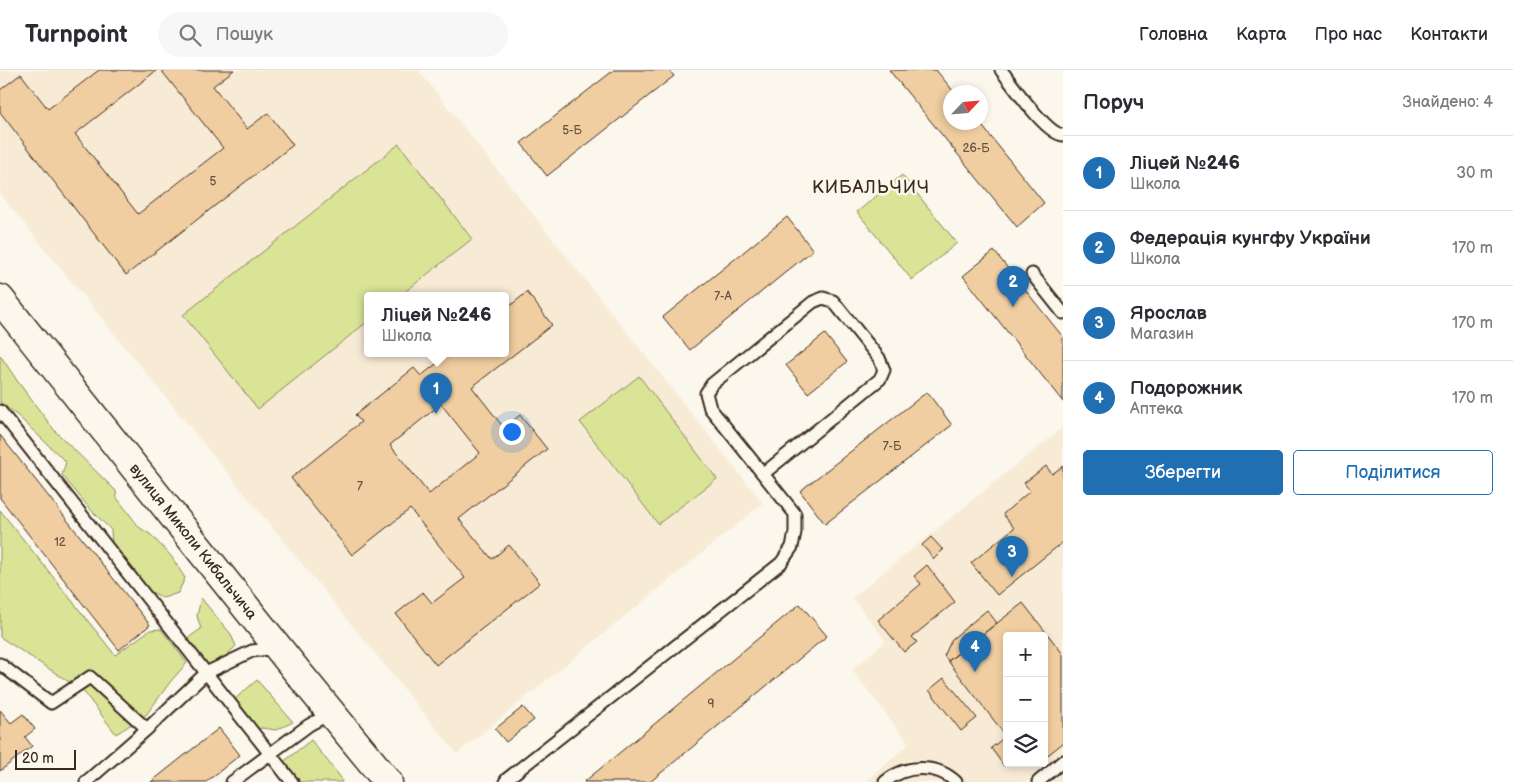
<!DOCTYPE html>
<html lang="uk">
<head>
<meta charset="utf-8">
<style>
  :root { --surface:#fff; --page:#f7f7f7; --text:#2b2b33; --muted:#7c7c81; --line:#e1e1e2; --accent:#1f6fb2 }
  body { margin:0; font-family:"Balsamiq Sans",sans-serif; background:var(--page); color:var(--text) }
  .controls { position:absolute; right:15px; bottom:15px; display:grid; overflow:hidden; border-radius:5px; box-shadow:0 2px 8px #0003 }
  .controls button { width:45px; height:45px; display:grid; place-items:center; padding:0; border:0; border-bottom:1px solid var(--line); background:var(--surface); color:var(--text); font:25px sans-serif }
  .compass { position:absolute; left:943px; top:15px; width:45px; height:45px; border-radius:50%; background:var(--surface); box-shadow:0 2px 8px #0003; rotate:64deg }
  .scale { position:absolute; left:15px; bottom:12px; width:61px; box-sizing:border-box; padding-left:5px; border:2px solid #3b2a1e; border-top:0; font-size:14px; line-height:18px; white-space:nowrap; color:#3b2a1e; -webkit-text-stroke:4px #fbf7ec; paint-order:stroke }
  .you { position:absolute; left:511px; top:361px; width:18px; height:18px; margin:-12px; border:4px solid #fff; border-radius:50%; background:#1a73e8; box-shadow:0 0 0 8px #1a73e833 }
  .badge { display:grid; place-items:center; width:32px; height:32px; border-radius:50%; background:var(--accent); color:#fff; font-size:16px; font-weight:700 }
  .pin { position:absolute; translate:-50% -41px; filter:drop-shadow(0 1px 2px #0008) }
  .pin::after { content:''; position:absolute; top:26px; width:18px; height:15px; background:inherit; clip-path:polygon(0 0,100% 0,50% 100%) }
  .popup { position:absolute; left:364px; top:222px; width:145px; height:65px; box-sizing:border-box; display:grid; place-content:center; border-radius:5px; background:var(--surface); filter:drop-shadow(0 1px 4px #0005); font-size:16px; white-space:nowrap; color:var(--muted) }
  .popup b { font-size:19px; color:var(--text) }
  .popup::after { content:''; position:absolute; left:50%; top:100%; margin-left:-10px; border:10px solid transparent; border-top-color:var(--surface) }
  .list { margin:0; padding:0; list-style:none }
  h2 { display:flex; justify-content:space-between; align-items:center; height:65px; margin:0; padding:0 20px; font-size:21px }
  h2 small { font-size:16px; font-weight:400; color:var(--muted) }
  .list li { display:grid; grid-template-columns:32px 1fr auto; gap:15px; align-items:center; box-sizing:border-box; height:75px; padding:0 20px; border-top:1px solid var(--line) }
  .list b { display:block; font-size:19px; white-space:nowrap }
  .list p { margin:0; font-size:16px; white-space:nowrap; color:var(--muted) }
  .list em { font-size:16px; font-style:normal; color:var(--muted) }
  .actions { display:flex; gap:10px; padding:15px 20px }
  .actions a { flex:1; padding:11px 0; border:1px solid var(--accent); border-radius:5px; text-align:center; font-size:18px; color:var(--accent) }
  .actions .main { background:var(--accent); color:#fff }
  .icon { flex:none; width:28px; height:28px; fill:none; stroke:currentColor; stroke-width:2; stroke-linecap:round; stroke-linejoin:round }
  .map { position:relative; flex:none; width:1063px; height:712px; overflow:hidden }
  header { display:flex; align-items:center; gap:30px; box-sizing:border-box; height:70px; padding:0 25px; background:var(--surface); border-bottom:1px solid var(--line) }
  header strong { font-size:24px }
  nav { display:flex; gap:28px; margin-inline-start:auto; font-size:18px }
  .search { width:350px; height:45px; background:var(--page); display:flex; align-items:center; gap:12px; box-sizing:border-box; padding:0 18px; border-radius:28px; color:var(--muted); font-size:19px }
  main { display:flex }
  aside { flex:1; background:var(--surface) }
  .map>svg:first-child { display:block }
  .built { fill:#f8ebd6; fill-rule:evenodd }
  .green { fill:#d9e497; stroke:#8a875a }
  .building { fill:#f0cea1; stroke:#3b2a1e; fill-rule:evenodd }
  .lines { fill:none; stroke-linecap:round; stroke-linejoin:round }
  .service-casing { stroke:#3b2a1e; stroke-width:15 }
  .tertiary-casing { stroke:#3b2a1e; stroke-width:31 }
  .service { stroke:#fbf7ec; stroke-width:11 }
  .tertiary { stroke:#fbf7ec; stroke-width:28 }
  .labels { text-anchor:middle; dominant-baseline:central; stroke-width:5; stroke-linejoin:round; paint-order:stroke }
  .number-label { font-size:12px; fill:#68533f }
  .street-label { font-size:15px; fill:#3b2a1e; stroke:#fbf7ec }
  .quarter-label { font-size:18px; letter-spacing:1px; fill:#3b2a1e; stroke:#fbf7ec }
</style>
</head>
<body>
<header>
<strong>Turnpoint</strong>
<div class="search"><svg class="icon" aria-label="search" viewBox="0 0 24 24"><circle cx="10" cy="10" r="6"/><path d="M15 15l6 6"/></svg>Пошук</div>
<nav><a>Головна</a><a>Карта</a><a>Про нас</a><a>Контакти</a></nav>
</header>
<main>
<div class="map">
<svg width="1063" height="712" viewBox="0 0 1063 712">
  <rect width="100%" height="100%" fill="#fbf7ec"/>
  <filter id="ink" filterUnits="userSpaceOnUse"><feTurbulence type="fractalNoise" baseFrequency=".02" numOctaves="2"/><feDisplacementMap in="SourceGraphic" scale="10" xChannelSelector="R" yChannelSelector="G"/><feConvolveMatrix kernelMatrix="1 2 1 2 8 2 1 2 1" color-interpolation-filters="sRGB"/></filter>
  <g filter="url(#ink)">
    <path class="built" d="M0,0H418L763,433L457,684L0,124ZM367,225H505V283H367Z
      M1063,357V712H865L909,674L852,600L886,571L852,528ZM1007,566H1044V693H1007Z"/>
    <path class="green" d="M399,74L472,169L401,225H367V252L258,339L183,245Z
      M902,105L957,173L912,210L857,142Z
      M0,285L18,312L55,361L116,421L117,428L140,458L150,464L171,486L185,508L178,523L163,528L146,519L112,475L111,460L91,440L62,405L66,392L19,347L0,332Z
      M639,306L717,409L658,454L580,352Z
      M0,440L115,585L150,560L161,559L187,593L171,611L146,645L116,664L83,621L0,567Z
      M201,528L230,563L236,576L221,591L206,595L188,568L201,559L197,546Z
      M257,610L293,652L276,660L262,658L256,659L235,629Z
      M311,670L341,708L342,712H297L282,693Z"/>
    <path class="building" d="M99,0H157L75,64L138,144L223,78L161,0H234L213,16L247,59L268,43L293,75L126,205L0,42V20L21,4L48,39Z
      M614,0H669L674,6L547,106L521,73Z
      M889,0H936L954,22H951V52H979L1044,133L1017,157Z
      M787,147L813,180L690,280L663,247Z
      M994,181L1063,267V332L963,206Z
      M527,222L552,255L472,317L504,358L520,345L547,379L459,449L492,489L509,475L540,513L436,595L396,544L423,522L432,533L465,508L410,439L352,485L291,408L361,352L355,345L414,298L421,306L450,283H505V240ZM441,334L480,383L429,424L390,375Z
      M825,264L847,292L808,323L786,295Z
      M927,322L952,355L825,454L800,421Z
      M0,365L150,555L119,580L0,428Z
      M1046,396L1052,404L1063,396V472L997,525L971,493L1014,458L1003,444L1030,421L1024,413Z
      M931,467L943,480L934,489L922,475Z
      M927,495L955,532L912,567L917,572L904,582L878,550L921,514L914,506Z
      M1023,533L1063,584V673L1044,688V566H1007L1008,693L1004,696L991,678L1006,666L948,591Z
      M800,534L827,566L650,712H584Z
      M987,540L997,553L948,591L944,586L952,569Z
      M944,608L977,648L961,661L929,620Z
      M523,637L534,650L506,672L495,659Z
      M0,640L11,653L23,644L35,659L25,667L32,676L0,701Z
      M219,658L240,685L206,712H151Z"/>
    <g class="lines">
      <defs>
        <path id="service" d="M1001,0C1013,15 1046,64 1063,65
          M1032,204L1063,243
          M0,341L292,712
          M0,594L51,633L90,607L147,659
          M86,712L147,659L206,603L252,581L277,578
          M232,712L309,655L331,643
          M505,712L507,709L781,493L792,477L795,462V444L763,404L880,309L884,300L879,288L833,231L823,228L813,232L712,314L706,323L710,338L763,404
          M885,712C905,695 936,693 956,712
          M1038,712L1063,691"/>
        <g id="tertiary">
          <path id="s1" d="M0,229L296,600L388,712"/>
        </g>
      </defs>
      <use href="#service" class="service-casing"/>
      <use href="#tertiary" class="tertiary-casing"/>
      <use href="#service" class="service"/>
      <use href="#tertiary" class="tertiary"/>
    </g>
  </g>
  <g class="labels">
    <g class="number-label">
      <text x="572" y="60">5-Б</text>
      <text x="976" y="78">26-Б</text>
      <text x="213" y="111">5</text>
      <text x="723" y="226">7-А</text>
      <text x="892" y="376">7-Б</text>
      <text x="360" y="416">7</text>
      <text x="60" y="472">12</text>
      <text x="711" y="634">9</text>
    </g>
    <g class="street-label">
      <text stroke="none"><textPath href="#s1" startOffset="310">вулиця Миколи Кибальчича</textPath></text>
    </g>
    <g class="quarter-label">
      <text x="871" y="117">КИБАЛЬЧИЧ</text>
    </g>
  </g>
</svg>
<div class="controls">
<button>+</button>
<button>−</button>
<button><svg class="icon" aria-label="layers" viewBox="0 0 24 24"><path d="M12 4l9 5-9 5-9-5zM3 14l9 5 9-5"/></svg></button>
</div>
<svg class="compass" viewBox="-18 -18 36 36"><path d="M0-13l5 13h-10z" fill="#e53935"/><path d="M0 13l5-13h-10z" fill="#7c7c81"/></svg>
<div class="scale">20 m</div>
<div class="you"></div>
<div class="pin badge" style="left:436px;top:344px">1</div>
<div class="popup"><b>Ліцей №246</b>Школа</div>
<div class="pin badge" style="left:1013px;top:237px">2</div>
<div class="pin badge" style="left:1012px;top:507px">3</div>
<div class="pin badge" style="left:975px;top:602px">4</div>
</div>
<aside>
<h2>Поруч<small>Знайдено: 4</small></h2>
<ul class="list">
<li><span class="badge">1</span><div><b>Ліцей №246</b><p>Школа</p></div><em>30 m</em></li>
<li><span class="badge">2</span><div><b>Федерація кунгфу України</b><p>Школа</p></div><em>170 m</em></li>
<li><span class="badge">3</span><div><b>Ярослав</b><p>Магазин</p></div><em>170 m</em></li>
<li><span class="badge">4</span><div><b>Подорожник</b><p>Аптека</p></div><em>170 m</em></li>
</ul>
<div class="actions"><a class="main">Зберегти</a><a>Поділитися</a></div>
</aside>
</main>
</body>
</html>
